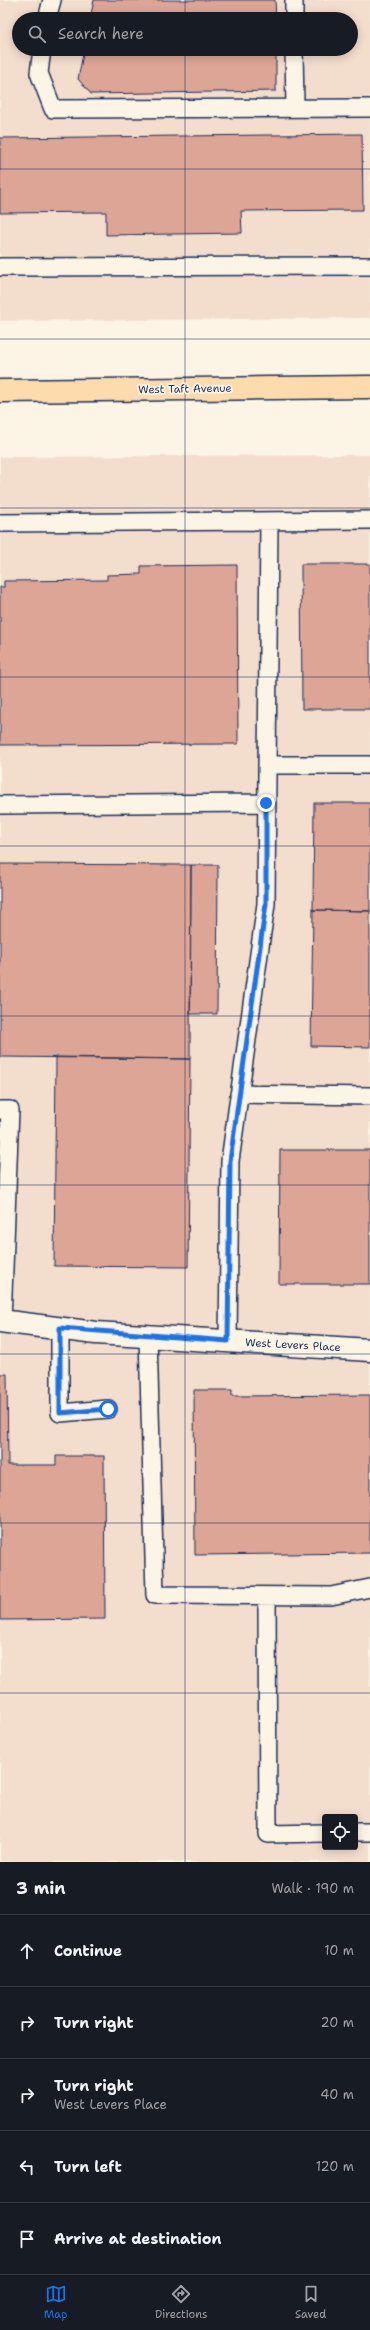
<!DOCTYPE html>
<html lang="en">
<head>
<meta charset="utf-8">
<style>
  :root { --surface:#171b24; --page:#20242c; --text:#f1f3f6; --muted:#9ea1a6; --line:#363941; --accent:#1a73e8 }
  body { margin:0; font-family:"Shantell Sans",sans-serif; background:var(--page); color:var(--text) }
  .controls { position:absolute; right:12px; bottom:12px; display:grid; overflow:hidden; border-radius:4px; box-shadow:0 2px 10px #0003 }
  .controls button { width:36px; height:36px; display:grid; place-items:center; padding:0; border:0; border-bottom:1px solid var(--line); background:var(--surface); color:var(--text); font:20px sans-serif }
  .stop { position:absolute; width:12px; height:12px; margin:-9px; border:3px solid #1a73e8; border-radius:50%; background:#fff }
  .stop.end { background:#1a73e8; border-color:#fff; box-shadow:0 1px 4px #0008 }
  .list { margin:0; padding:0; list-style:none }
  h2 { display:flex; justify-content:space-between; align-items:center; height:52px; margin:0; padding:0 16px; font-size:17px }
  h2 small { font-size:13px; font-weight:400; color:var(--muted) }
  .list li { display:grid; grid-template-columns:26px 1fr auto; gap:12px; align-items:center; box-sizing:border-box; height:72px; padding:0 16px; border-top:1px solid var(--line) }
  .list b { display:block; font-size:15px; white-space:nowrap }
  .list p { margin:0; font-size:13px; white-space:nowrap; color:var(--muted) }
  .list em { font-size:13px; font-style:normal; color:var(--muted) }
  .icon { flex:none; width:22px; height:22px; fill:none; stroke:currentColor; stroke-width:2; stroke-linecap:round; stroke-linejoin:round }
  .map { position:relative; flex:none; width:370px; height:1862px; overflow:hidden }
  .search { position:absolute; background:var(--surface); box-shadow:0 2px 10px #0003; left:12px; right:12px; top:12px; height:44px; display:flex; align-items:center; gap:10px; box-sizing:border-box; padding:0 14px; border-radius:22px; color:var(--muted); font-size:15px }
  .sheet { height:412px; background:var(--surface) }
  nav { display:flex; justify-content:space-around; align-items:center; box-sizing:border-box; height:56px; border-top:1px solid var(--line); background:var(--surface); font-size:11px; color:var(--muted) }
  nav a { display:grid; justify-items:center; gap:2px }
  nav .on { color:var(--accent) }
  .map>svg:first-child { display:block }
  .built { fill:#f3ddcd; fill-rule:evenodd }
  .building { fill:#dda596; stroke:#1b2f5e }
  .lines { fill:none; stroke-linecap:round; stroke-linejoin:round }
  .service-casing { stroke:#1b2f5e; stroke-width:20 }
  .minor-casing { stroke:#1b2f5e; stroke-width:25 }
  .primary-casing { stroke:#1b2f5e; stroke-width:25 }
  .service { stroke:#fcf5e5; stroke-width:17 }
  .minor { stroke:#fcf5e5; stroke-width:22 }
  .primary { stroke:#fedbac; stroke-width:22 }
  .route { stroke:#1a73e8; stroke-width:5 }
  .grid { fill:none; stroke:#1b2f5e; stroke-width:1; stroke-opacity:0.55 }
  .labels { text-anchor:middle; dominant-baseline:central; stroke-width:3.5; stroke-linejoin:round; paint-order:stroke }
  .street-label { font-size:11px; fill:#1b2f5e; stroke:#fcf5e5 }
</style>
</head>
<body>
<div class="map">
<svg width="370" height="1862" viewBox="0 0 370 1862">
  <rect width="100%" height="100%" fill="#fcf5e5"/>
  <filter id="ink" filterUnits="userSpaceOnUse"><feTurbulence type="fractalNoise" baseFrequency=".025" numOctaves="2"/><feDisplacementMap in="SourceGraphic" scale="8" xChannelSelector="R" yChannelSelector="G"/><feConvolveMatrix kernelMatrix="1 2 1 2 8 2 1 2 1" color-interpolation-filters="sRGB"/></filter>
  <g filter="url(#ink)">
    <path class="built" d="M0,0H370V318L0,321ZM19,19H351V49H19Z
      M370,455V1862H0V457ZM325,1817H355V1847H325Z"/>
    <path class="building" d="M94,0H275L276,19H90Z
      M84,49H276V91L91,94L78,79Z
      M362,134L363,210L241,211L242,233L106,235V212L0,213V138Z
      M301,564H370V709H302Z
      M237,565L238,744L0,745V587H4V581L107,580V575L141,574V566Z
      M314,803H370V911L313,910Z
      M0,864L191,865L190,1059L0,1057Z
      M191,865H218L217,1014H190Z
      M313,910L370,911V1047L311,1046Z
      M56,1057L190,1059L188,1267L54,1266Z
      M280,1150H370V1284H279Z
      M0,1374H7L8,1465H56V1456H104L105,1619L0,1620Z
      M194,1390H232V1396L370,1395V1553L195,1555Z"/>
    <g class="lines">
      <defs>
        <path id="service" d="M294,0V19
          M47,19L52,0
          M42,49L39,73L53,109L370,108
          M294,49L295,108
          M0,267L370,266
          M0,523L370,520
          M267,765H370
          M0,805L266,803
          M239,1094L370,1096
          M0,1110H10L2,1321
          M60,1328V1413L108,1409
          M148,1336L155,1595L331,1596L370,1588
          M228,1341L230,1161L266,904L269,521
          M267,1596L268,1834L325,1833
          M355,1832H370"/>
        <path id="minor" d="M0,1321L96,1333L370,1350"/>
        <path id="primary" d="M0,391L370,387"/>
      </defs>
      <use href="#service" class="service-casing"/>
      <use href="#minor" class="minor-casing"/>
      <use href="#primary" class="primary-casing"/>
      <use href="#service" class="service"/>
      <use href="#minor" class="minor"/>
      <use href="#primary" class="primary"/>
    </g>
  </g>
  <g class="lines" filter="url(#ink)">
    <path class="route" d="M108,1409L60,1413V1328L228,1341L230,1161L266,904V803"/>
  </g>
  <path class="grid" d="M185,0V19M185,49V1862M0,169H370M0,339H370M0,508H370M0,677H370M0,846H370M0,1016H370M0,1185H370M0,1354H370M0,1523H370M0,1693H370"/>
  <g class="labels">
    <g class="street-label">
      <text transform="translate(185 389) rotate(-1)">West Taft Avenue</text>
      <text transform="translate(293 1345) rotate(3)">West Levers Place</text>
    </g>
  </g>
</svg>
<div class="controls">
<button><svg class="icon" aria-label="locate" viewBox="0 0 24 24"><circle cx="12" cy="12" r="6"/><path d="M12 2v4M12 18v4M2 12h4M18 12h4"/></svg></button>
</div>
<div class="stop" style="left:108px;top:1409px"></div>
<div class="stop end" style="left:266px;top:803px"></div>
<div class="search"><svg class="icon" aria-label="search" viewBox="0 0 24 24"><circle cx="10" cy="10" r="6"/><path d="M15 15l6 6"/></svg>Search here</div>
</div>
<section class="sheet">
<h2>3 min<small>Walk · 190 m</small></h2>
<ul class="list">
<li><svg class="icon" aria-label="ahead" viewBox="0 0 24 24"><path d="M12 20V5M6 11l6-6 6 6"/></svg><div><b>Continue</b></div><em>10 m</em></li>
<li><svg class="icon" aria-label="right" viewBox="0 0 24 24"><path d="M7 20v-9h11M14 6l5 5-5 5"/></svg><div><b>Turn right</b></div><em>20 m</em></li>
<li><svg class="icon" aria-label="right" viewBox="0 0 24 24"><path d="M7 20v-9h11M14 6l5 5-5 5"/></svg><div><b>Turn right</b><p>West Levers Place</p></div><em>40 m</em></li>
<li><svg class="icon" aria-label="left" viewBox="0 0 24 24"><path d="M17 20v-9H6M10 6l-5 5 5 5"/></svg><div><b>Turn left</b></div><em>120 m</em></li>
<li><svg class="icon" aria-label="arrive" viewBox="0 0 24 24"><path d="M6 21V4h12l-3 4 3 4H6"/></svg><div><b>Arrive at destination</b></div></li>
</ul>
</section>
<nav>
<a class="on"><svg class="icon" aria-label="map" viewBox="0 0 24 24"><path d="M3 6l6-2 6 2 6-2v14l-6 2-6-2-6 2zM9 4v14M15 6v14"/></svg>Map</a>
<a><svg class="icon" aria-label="directions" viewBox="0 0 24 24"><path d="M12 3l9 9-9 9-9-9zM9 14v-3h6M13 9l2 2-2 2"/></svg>Directions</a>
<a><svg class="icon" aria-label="saved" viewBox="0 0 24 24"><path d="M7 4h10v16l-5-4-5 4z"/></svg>Saved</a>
</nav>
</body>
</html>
